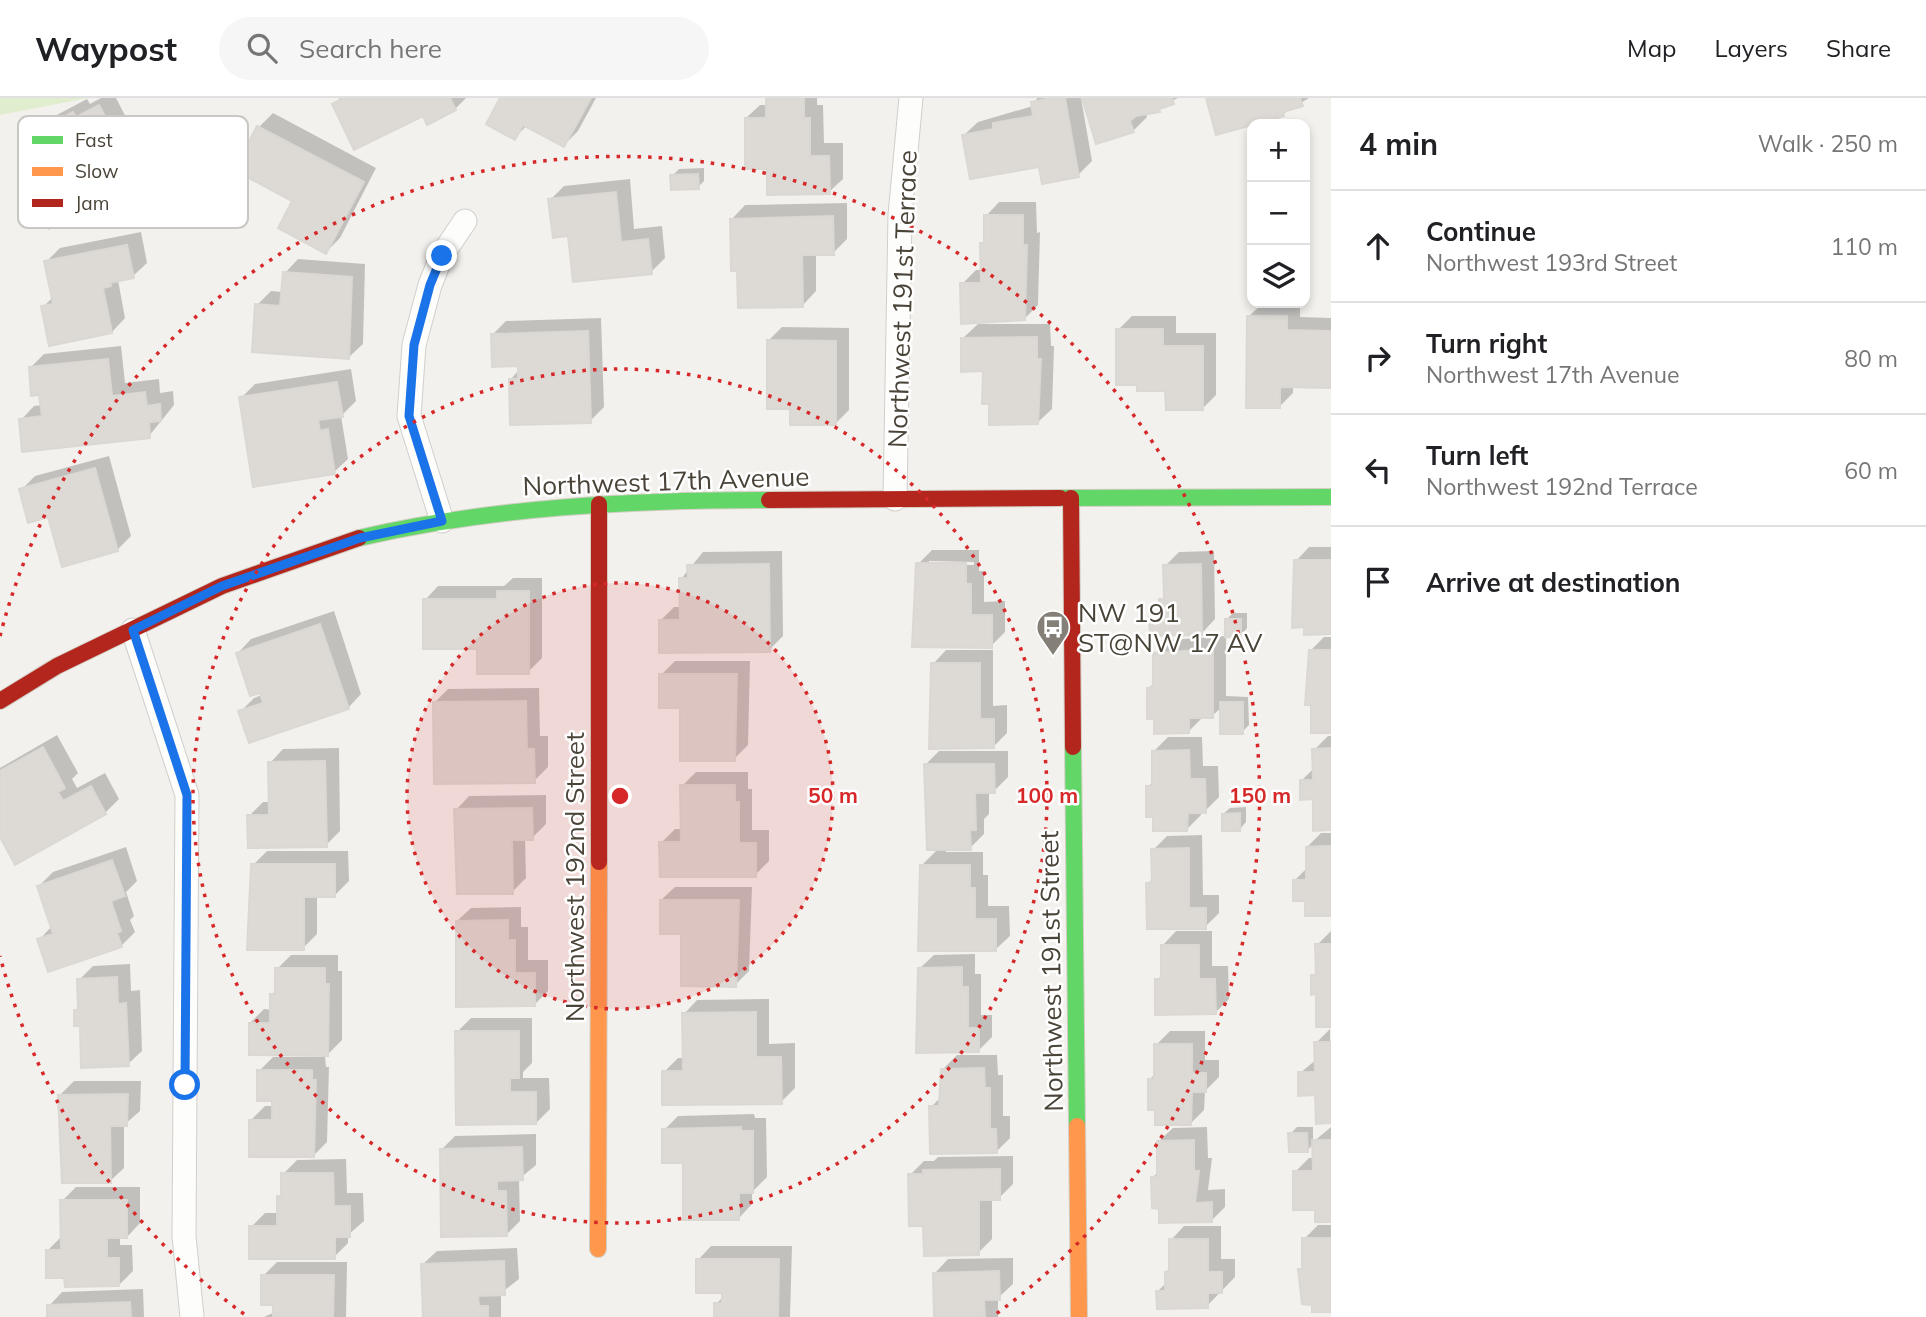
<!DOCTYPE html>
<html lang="en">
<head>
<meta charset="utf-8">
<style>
  :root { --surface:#fff; --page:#f6f6f6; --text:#202124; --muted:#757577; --line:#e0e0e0 }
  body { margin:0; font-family:Mulish,sans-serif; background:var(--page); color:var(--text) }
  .controls { position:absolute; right:21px; top:21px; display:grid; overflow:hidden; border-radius:14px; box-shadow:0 4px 10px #0003 }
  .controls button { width:63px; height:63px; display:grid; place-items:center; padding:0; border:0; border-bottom:2px solid var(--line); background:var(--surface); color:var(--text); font:35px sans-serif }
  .stop { position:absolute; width:21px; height:21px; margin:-16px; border:5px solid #1a73e8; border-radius:50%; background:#fff }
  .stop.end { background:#1a73e8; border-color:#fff; box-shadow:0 2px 7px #0008 }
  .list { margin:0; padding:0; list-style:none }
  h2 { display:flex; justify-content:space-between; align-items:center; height:91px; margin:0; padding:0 28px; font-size:30px }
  h2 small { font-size:23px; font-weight:400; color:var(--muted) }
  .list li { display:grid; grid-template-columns:46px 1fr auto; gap:21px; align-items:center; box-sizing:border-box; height:112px; padding:0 28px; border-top:2px solid var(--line) }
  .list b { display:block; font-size:26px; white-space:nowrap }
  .list p { margin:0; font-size:23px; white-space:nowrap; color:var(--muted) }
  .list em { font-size:23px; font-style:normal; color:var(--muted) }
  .icon { flex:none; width:38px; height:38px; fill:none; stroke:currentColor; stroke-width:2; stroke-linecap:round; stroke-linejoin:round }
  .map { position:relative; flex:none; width:1331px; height:1219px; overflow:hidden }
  header { display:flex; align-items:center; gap:42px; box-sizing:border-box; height:98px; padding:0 35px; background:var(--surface); border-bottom:2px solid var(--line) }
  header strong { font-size:33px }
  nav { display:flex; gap:38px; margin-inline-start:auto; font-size:24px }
  .search { width:490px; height:63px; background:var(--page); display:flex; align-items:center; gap:18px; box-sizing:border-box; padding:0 24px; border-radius:38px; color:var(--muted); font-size:26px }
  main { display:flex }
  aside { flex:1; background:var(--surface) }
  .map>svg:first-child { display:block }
  .green { fill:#e0edce }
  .shadow { fill:#0003; fill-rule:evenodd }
  .building { fill:#dddad5; stroke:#dbd8d3; stroke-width:2 }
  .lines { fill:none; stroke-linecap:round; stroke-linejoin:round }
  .street-casing { stroke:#d1cfcb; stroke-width:25 }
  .fast-casing { stroke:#d2cec4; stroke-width:18 }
  .slow-casing { stroke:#d2cec4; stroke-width:18 }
  .jam-casing { stroke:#d2cec4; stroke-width:18 }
  .street { stroke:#fdfdfc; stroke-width:23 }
  .fast { stroke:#63d668; stroke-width:16 }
  .slow { stroke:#ff974d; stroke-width:16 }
  .jam { stroke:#b3261e; stroke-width:16 }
  .route { stroke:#1a73e8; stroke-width:9 }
  .ring { fill:none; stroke:#d62828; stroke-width:3.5; stroke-dasharray:3.5 7 }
  .labels { text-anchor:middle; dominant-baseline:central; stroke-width:5; stroke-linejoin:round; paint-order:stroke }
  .street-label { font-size:26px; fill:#4a4338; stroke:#fff }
  .poi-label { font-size:26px; fill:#4a4338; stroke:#fff; text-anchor:start }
  .key { fill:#fff; stroke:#c9c7c3; stroke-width:2 }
  .key-label { font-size:19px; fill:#4a4338 }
  .centre { fill:#d62828; stroke:#fff; stroke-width:3.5 }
  .ring-label { font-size:21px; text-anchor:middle; font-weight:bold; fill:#d62828; stroke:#fff; stroke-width:5; stroke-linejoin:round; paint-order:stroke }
</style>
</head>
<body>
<header>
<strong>Waypost</strong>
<div class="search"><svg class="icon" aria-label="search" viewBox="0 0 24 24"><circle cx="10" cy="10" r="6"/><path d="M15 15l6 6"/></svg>Search here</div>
<nav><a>Map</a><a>Layers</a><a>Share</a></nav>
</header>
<main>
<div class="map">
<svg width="1331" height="1219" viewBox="0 0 1331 1219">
  <rect width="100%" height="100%" fill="#f3f1ed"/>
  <path class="green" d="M0,0H88L0,17Z"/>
  <path class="shadow" d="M101,0H116L151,68L138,82L36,102L55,85L23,42L36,28L87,1L90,6Z
    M340,0H466L455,11L424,16L334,6Z
    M502,0H596L578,33L564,47L527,27L515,40Z
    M767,0H817V7H823L824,45H843V81L829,94L769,70L746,20L760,7H768Z
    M1037,0H1081L1092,63L1078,77L1041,67L964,37L978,24L1033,8Z
    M1084,0H1178L1146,15L1147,19L1133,33Z
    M1208,0H1309L1283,16Z
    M273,15L376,70L340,140L326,154L294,102L259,29Z
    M704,70V83L698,89L672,78L679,71Z
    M630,81L634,131L662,128L665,160L651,174L570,136L550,102L564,88Z
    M999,104H1036L1037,135L1040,134L1038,207L1024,221L962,186L976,172H982L986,118Z
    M847,105V141L833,155H816V193L803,207L739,171L732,121L745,107Z
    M141,134L147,165L133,178L118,182L125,220L112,234L43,209L53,199L46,164L60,150Z
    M298,161L365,166L363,246L349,259L257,207L271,193L283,194L285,175Z
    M1263,205H1300V219L1331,220V288L1293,287V295L1279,309L1249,218Z
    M1132,218H1176V235H1216V297L1202,311L1167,291L1118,232Z
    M601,220L604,309L590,323L510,282L519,272V266L493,236L506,223Z
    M978,226H1050L1051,248H1054L1052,311L1038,324L990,304L984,272L963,240Z
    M782,229L849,230V312L835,326L768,243Z
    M121,248L125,285L159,281L160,295L173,293L174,307L149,338L21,322L34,308L42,307L30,270L44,256Z
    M351,271L356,303L341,318L348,361L334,374L241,300L255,286Z
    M109,358L131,438L117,452L50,417L21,392L35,378Z
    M1309,449H1331V535H1306L1296,463Z
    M932,452H979V473H984V504L1005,503V534L991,548L918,466ZM929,463L974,464V467H929Z
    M782,453L783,538L769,552L660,523L674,509H681V481L703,454Z
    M1214,453L1215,521L1202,535L1151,520L1161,510V502L1166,498L1165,468L1179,454Z
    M513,480H542V560L528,574L479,549L425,502L438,488H504Z
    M334,513L361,596L348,610L240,614L254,600L262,597L238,555L251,541Z
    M1233,515H1247V530L1241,537L1226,522Z
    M1226,538V598L1248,599L1249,627L1242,634L1222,609L1212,618H1204L1189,633L1156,619L1149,590L1155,584V556L1169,542Z
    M1324,539H1331V633H1313L1310,553Z
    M946,552H993V608L1007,607V635L993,649L933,566Z
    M675,563H750L748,647L734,661L682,608L661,577Z
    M539,590L540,638H548V669L534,683L434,605L448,591Z
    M57,637L78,675L72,681L77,690L105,675L119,701L105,715L0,736V670Z
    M1328,638H1331V731H1315V700L1302,682L1314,670V652Z
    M1168,639H1202L1203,668H1218L1219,699L1205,713H1201V717L1187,731L1155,717L1148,689L1153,683L1154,653Z
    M339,650L340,733L326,747L249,718L263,704H270V665L283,651Z
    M939,653H1008V679L994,693H989V716L984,721V736L970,750H946V754H983V777H988V808H1009L1010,838L996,851L922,767L939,750L925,667Z
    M696,674H748V691H752V732H769V763L755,777L661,745L675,731H683L682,688Z
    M546,697V726L532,740H525L526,780L512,794L456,712L469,698Z
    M1246,709V724L1240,731L1223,716L1230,710Z
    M1321,735H1331V816H1307V801L1294,783L1307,770V749Z
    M1202,737L1203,797H1219V815L1205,829L1148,786L1153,780V752L1167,738Z
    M126,749L137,783L126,794L134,818L130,822L135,834L121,848L39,842L52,828L39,788L53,774Z
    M267,753H348L349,783L335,797H317V836L303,850L253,767Z
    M675,789H752L749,873L735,887L683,834L661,802Z
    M521,809V829H528V862H548V893L534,907L457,823L471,810Z
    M1176,833H1212V868H1228L1229,901L1215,915L1157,882L1163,876V847Z
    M1331,833V927H1318L1317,894L1313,878L1317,873V847Z
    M975,856V876H981V917H992V939L978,953L920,870L934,857Z
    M291,857H338V873H342V942L328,956L250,925L264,911L272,912V896L277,891V871Z
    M130,866L131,893L140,892L142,953L128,966L75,913L80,909L79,882L93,868Z
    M769,901V946L795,945V990L781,1004L664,974L678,960H684V916L697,902Z
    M471,920H532V965L523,974V980H549L550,1011L536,1025L457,934Z
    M1330,931L1331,1024H1318L1317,995L1300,975L1317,961L1316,945Z
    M1170,933H1205V962H1219V979L1205,993L1204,1012L1191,1025L1157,1010L1150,981L1156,975V947Z
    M957,957H997L998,977H1003V1018H1010V1040L996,1054L931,1009L941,999L943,971Z
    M273,959H325L326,969H329L327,1044L313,1058L251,1022L265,1008H274V1001L259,973Z
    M74,983H141L140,1013L124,1027V1070L110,1083L60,997Z
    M754,1016L755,1020H766L767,1079L752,1094V1106L739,1120L684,1063L664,1032L678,1018Z
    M1207,1029L1208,1060H1212L1208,1092L1225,1091V1109L1211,1123L1160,1109L1153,1079L1159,1073V1043L1173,1030Z
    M1297,1029H1313V1044L1331,1029V1122H1317V1110L1295,1074L1309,1060H1314V1045L1307,1053L1290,1036Z
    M536,1036V1067L519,1081L520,1123L506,1137L441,1052L455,1038Z
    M1013,1058V1086L999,1100H992V1141L978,1155L925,1126L910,1077L924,1063H934L938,1059Z
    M346,1061L347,1095H363L364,1123L348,1137V1145L334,1159L251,1129L265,1115H279L283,1076L297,1062Z
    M76,1089H140V1125L127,1139H120V1147H132L133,1173L119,1187L66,1178L48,1152L62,1138V1103Z
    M1318,1127H1331V1213H1314V1205L1300,1172L1304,1168V1141Z
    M1184,1128H1221V1161H1235V1179L1207,1208L1158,1193L1167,1184V1174L1171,1170V1142Z
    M711,1148H792L790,1219H716V1206L724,1198V1193L698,1162Z
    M517,1150L519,1181L501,1195V1219H424L423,1166L437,1153Z
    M1013,1160V1186L998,1200V1219H937L935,1175L948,1161Z
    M277,1164H347L346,1219H264L275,1214V1205L263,1178Z
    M143,1191L144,1219H49V1208L62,1194Z"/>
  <path class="building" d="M344,0H450L456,12L427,27L423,18L354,52L332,6Z
    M500,0H591L564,49L523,27L515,42L486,26Z
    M766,0H804V20H810V58H829L830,96L767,97V71H745V20H766Z
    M1050,0H1065L1079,79L1042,86L1039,69L970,81L962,37L993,31V25L1033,18L1031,4Z
    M1082,0H1172L1174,6L1159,11L1160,14L1136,18L1130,23L1134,34L1096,46Z
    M1206,0H1300L1303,8L1283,14L1284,18L1216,37Z
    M99,7L139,83L49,131L33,101L56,90L49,78L41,82L20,41L73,14L76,19Z
    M257,28L364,84L326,156L278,130L292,103L234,72Z
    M698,76L699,91L671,92L670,77Z
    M616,94L621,144L648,141L652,176L573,184L568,138L553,140L548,101Z
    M984,117H1023V147H1027L1025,222L961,226L960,185H981L980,145H984Z
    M833,118L834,157H802L803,209L738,210L737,173H731L730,121Z
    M127,147L134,180L110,185L111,188L103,190L112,235L49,248L41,208L53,206L44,163Z
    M283,174L352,179L349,261L252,254L255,206L280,208Z
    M1247,218H1287V232L1331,233V290L1280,289V310H1246Z
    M1116,231H1163V248H1203V312H1166L1165,293H1137V287H1116Z
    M588,233L591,325L510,327L509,281H518V268L492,269L491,236Z
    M1037,239V261H1041L1038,326L989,327V306H982L983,273L961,274V240Z
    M767,242L836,243V327H790V311H767Z
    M108,261L112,298L145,294L147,308L160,306L161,323L149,324L150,340L22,354L19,321L42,318L39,297L31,298L29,269Z
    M337,284L343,319L318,322L320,333L328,331L335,376L253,389L239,299Z
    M95,370L118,453L62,469L48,419L28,425L19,391Z
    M1294,462H1331V536L1304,537V529L1292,530Z
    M916,465H966V486H971V517H992V550L912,549Z
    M769,466L770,554L659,555V522H680L679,480H688L687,467Z
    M1201,466L1202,537L1150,538L1149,519H1159V501H1164L1163,467Z
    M497,493H529V576H477V551H423V501H497Z
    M1225,521H1241V539H1225Z
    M320,526L349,611L249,645L238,613L263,605L260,595L250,598L236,555Z
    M1213,551V620H1189V635L1154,636V621H1147V590L1153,589V555Z
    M1309,552H1331V635H1311V607H1305Z
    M931,565H980V621H994V650L929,651Z
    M659,576H737L735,663H680V610H659Z
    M526,603L527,651H534L535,685L434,686L433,604Z
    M1220,604H1243V636H1220Z
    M43,649L65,690L58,694L63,703L91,688L106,716L15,767L0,739V673Z
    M1331,650V732L1313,733V701L1300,702V682H1313L1312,651Z
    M1189,652L1190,681H1205L1206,715H1188L1187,733H1153V719H1146V688H1152V653Z
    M325,663L327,749L248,750L247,717H269L268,664Z
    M924,666H994L995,695H975L976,732H970L971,752H927Z
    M680,687H735V704H739V745H756V779H660L659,744H681Z
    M532,710L533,742H512L513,796H457L454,711Z
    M1240,715V733H1222V716Z
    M1324,748H1331V818H1305V803H1293V782H1306V749Z
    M1189,750V810H1206V831H1147L1146,785H1152L1151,751Z
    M112,762L125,798L111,803L121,833L117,835L122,849L48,874L37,841L53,836L37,788Z
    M251,766H335V799H304V852H247Z
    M920,767H970V790H975V821H996V853H918Z
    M660,802H739L736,889L681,888V836H660Z
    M508,822V842H515V875H535V908L456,909V823Z
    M1315,846H1331V929H1316V896L1311,897V877H1316Z
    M1161,847H1199V881H1215L1216,916L1155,917V881H1161Z
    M962,869V889H968V930H979V954L916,955L918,870Z
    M275,870H325V886H329L328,958L249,957V925H270V896H275Z
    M117,879L118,906L126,905L129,968L81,970L80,928H74V912H78L77,881Z
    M756,914V959H781L782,1006L662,1007V973H683L682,915Z
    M455,933H519V980H510V994H536V1026L456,1027Z
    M1314,944H1331V1025L1316,1026L1315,997L1298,998V974H1315Z
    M1154,946H1192V975H1206V994H1192L1191,1027H1155V1012H1148V981H1154Z
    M984,970L985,990H990V1031H996L997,1055L930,1056L929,1008H939L941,971Z
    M257,972H312V982H316L314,1059H249V1022H272V1003H257Z
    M128,996L127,1028H110L111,1085H62L58,997Z
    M741,1029V1033H753V1095H739V1122H683V1065H662V1031Z
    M1288,1035H1307L1308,1054H1289Z
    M1194,1042V1073H1199L1195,1105L1212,1104V1124L1159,1125V1111L1152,1110L1151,1079H1157V1043Z
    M1312,1042H1331V1124H1315V1112H1293V1073H1313Z
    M522,1049L523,1082L497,1083V1093H506L507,1138L441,1139L440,1051Z
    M1000,1071V1102H979V1157L924,1158L923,1128H909L908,1076H923V1072Z
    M281,1075H333L334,1108H350V1139H335V1161H249V1128H277V1098H281Z
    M60,1102H127V1140H107V1160H119V1188L65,1189L64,1180H46V1152H61Z
    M1302,1140H1331V1214H1312V1207L1302,1206L1298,1171H1302Z
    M1169,1141H1208V1174H1222V1195H1208V1210L1157,1211L1156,1193H1165V1174L1169,1173Z
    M696,1161H779L778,1219H714V1205H722V1195H696Z
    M504,1163L505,1197L478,1198L479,1208H488V1219H423L421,1166Z
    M999,1173L1000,1202H984L985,1219H934L933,1175Z
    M261,1177H334L333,1219H273V1207H261Z
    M130,1204L131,1219H47V1207Z"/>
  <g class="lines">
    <defs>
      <path id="street" d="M895,401L900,117L911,0
        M442,423L409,318L414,247L430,187L442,157L465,123
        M133,532L187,697L184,1138L192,1219"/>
      <path id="fast" d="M1060,400L1331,399
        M359,440C493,409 632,402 769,402
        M1073,649L1077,1028"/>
      <path id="slow" d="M1077,1028L1079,1219
        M598,1151L599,764"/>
      <path id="jam" d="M1071,400L1073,649
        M769,402L1060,400
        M0,603L57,568L222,488L359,440
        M599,764V406"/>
    </defs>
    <use href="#street" class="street-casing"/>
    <use href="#fast" class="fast-casing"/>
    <use href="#slow" class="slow-casing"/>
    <use href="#jam" class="jam-casing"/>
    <use href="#street" class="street"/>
    <use href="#fast" class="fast"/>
    <use href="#slow" class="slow"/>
    <use href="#jam" class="jam"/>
  </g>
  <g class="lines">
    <path class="route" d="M185,987L187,697L133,532L222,488L360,440L442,423L409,318L414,247L430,187L442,158"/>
  </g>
  <circle cx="620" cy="698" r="213" fill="#d62828" fill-opacity=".12"/>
  <g class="ring">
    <circle cx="620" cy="698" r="213"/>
    <circle cx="620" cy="698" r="427"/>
    <path d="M244 1216A640 640 0 0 1 0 858M0 538A640 640 0 1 1 996 1216"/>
  </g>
  <defs>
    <symbol id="bus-pin" viewBox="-11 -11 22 30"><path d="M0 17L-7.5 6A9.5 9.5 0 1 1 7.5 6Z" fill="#858077" stroke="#fff"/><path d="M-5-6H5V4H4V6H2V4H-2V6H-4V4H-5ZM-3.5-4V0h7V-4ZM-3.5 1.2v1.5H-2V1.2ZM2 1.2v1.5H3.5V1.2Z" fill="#fff"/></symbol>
  </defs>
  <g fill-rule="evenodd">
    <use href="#bus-pin" x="1034" y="510" width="38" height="52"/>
  </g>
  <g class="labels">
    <g class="street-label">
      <text transform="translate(902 201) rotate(-88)">Northwest 191st Terrace</text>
      <text transform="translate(666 383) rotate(-2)">Northwest 17th Avenue</text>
      <text transform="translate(574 779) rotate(-90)">Northwest 192nd Street</text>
      <text transform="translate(1051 873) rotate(-91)">Northwest 191st Street</text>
    </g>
    <g class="poi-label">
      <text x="1078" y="514">NW 191<tspan x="1078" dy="30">ST@NW 17 AV</tspan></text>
    </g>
  </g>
  <rect x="18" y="18" width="230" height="112" rx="10" class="key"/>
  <rect x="32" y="38" width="31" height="8" fill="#63d668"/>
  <rect x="32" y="69" width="31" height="9" fill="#ff974d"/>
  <rect x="32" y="101" width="31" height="8" fill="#b3261e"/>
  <g class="key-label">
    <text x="75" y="49">Fast</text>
    <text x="75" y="80">Slow</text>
    <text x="75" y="112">Jam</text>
  </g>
  <circle cx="620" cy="698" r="10" class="centre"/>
  <g class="ring-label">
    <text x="833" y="705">50 m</text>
    <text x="1047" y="705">100 m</text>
    <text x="1260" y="705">150 m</text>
  </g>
</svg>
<div class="controls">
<button>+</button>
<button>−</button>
<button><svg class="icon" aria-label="layers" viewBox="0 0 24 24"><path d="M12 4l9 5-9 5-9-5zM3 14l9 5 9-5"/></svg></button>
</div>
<div class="stop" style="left:185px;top:987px"></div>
<div class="stop end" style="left:442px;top:158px"></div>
</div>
<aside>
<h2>4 min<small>Walk · 250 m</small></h2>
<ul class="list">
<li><svg class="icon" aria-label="ahead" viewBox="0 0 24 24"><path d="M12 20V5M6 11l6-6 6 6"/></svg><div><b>Continue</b><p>Northwest 193rd Street</p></div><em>110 m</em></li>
<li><svg class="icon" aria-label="right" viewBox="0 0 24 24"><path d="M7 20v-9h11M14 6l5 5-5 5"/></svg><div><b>Turn right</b><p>Northwest 17th Avenue</p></div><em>80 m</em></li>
<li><svg class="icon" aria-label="left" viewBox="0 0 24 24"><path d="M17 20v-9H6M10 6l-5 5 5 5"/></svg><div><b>Turn left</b><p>Northwest 192nd Terrace</p></div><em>60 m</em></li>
<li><svg class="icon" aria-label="arrive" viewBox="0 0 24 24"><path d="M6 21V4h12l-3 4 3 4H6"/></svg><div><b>Arrive at destination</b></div></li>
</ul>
</aside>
</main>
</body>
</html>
